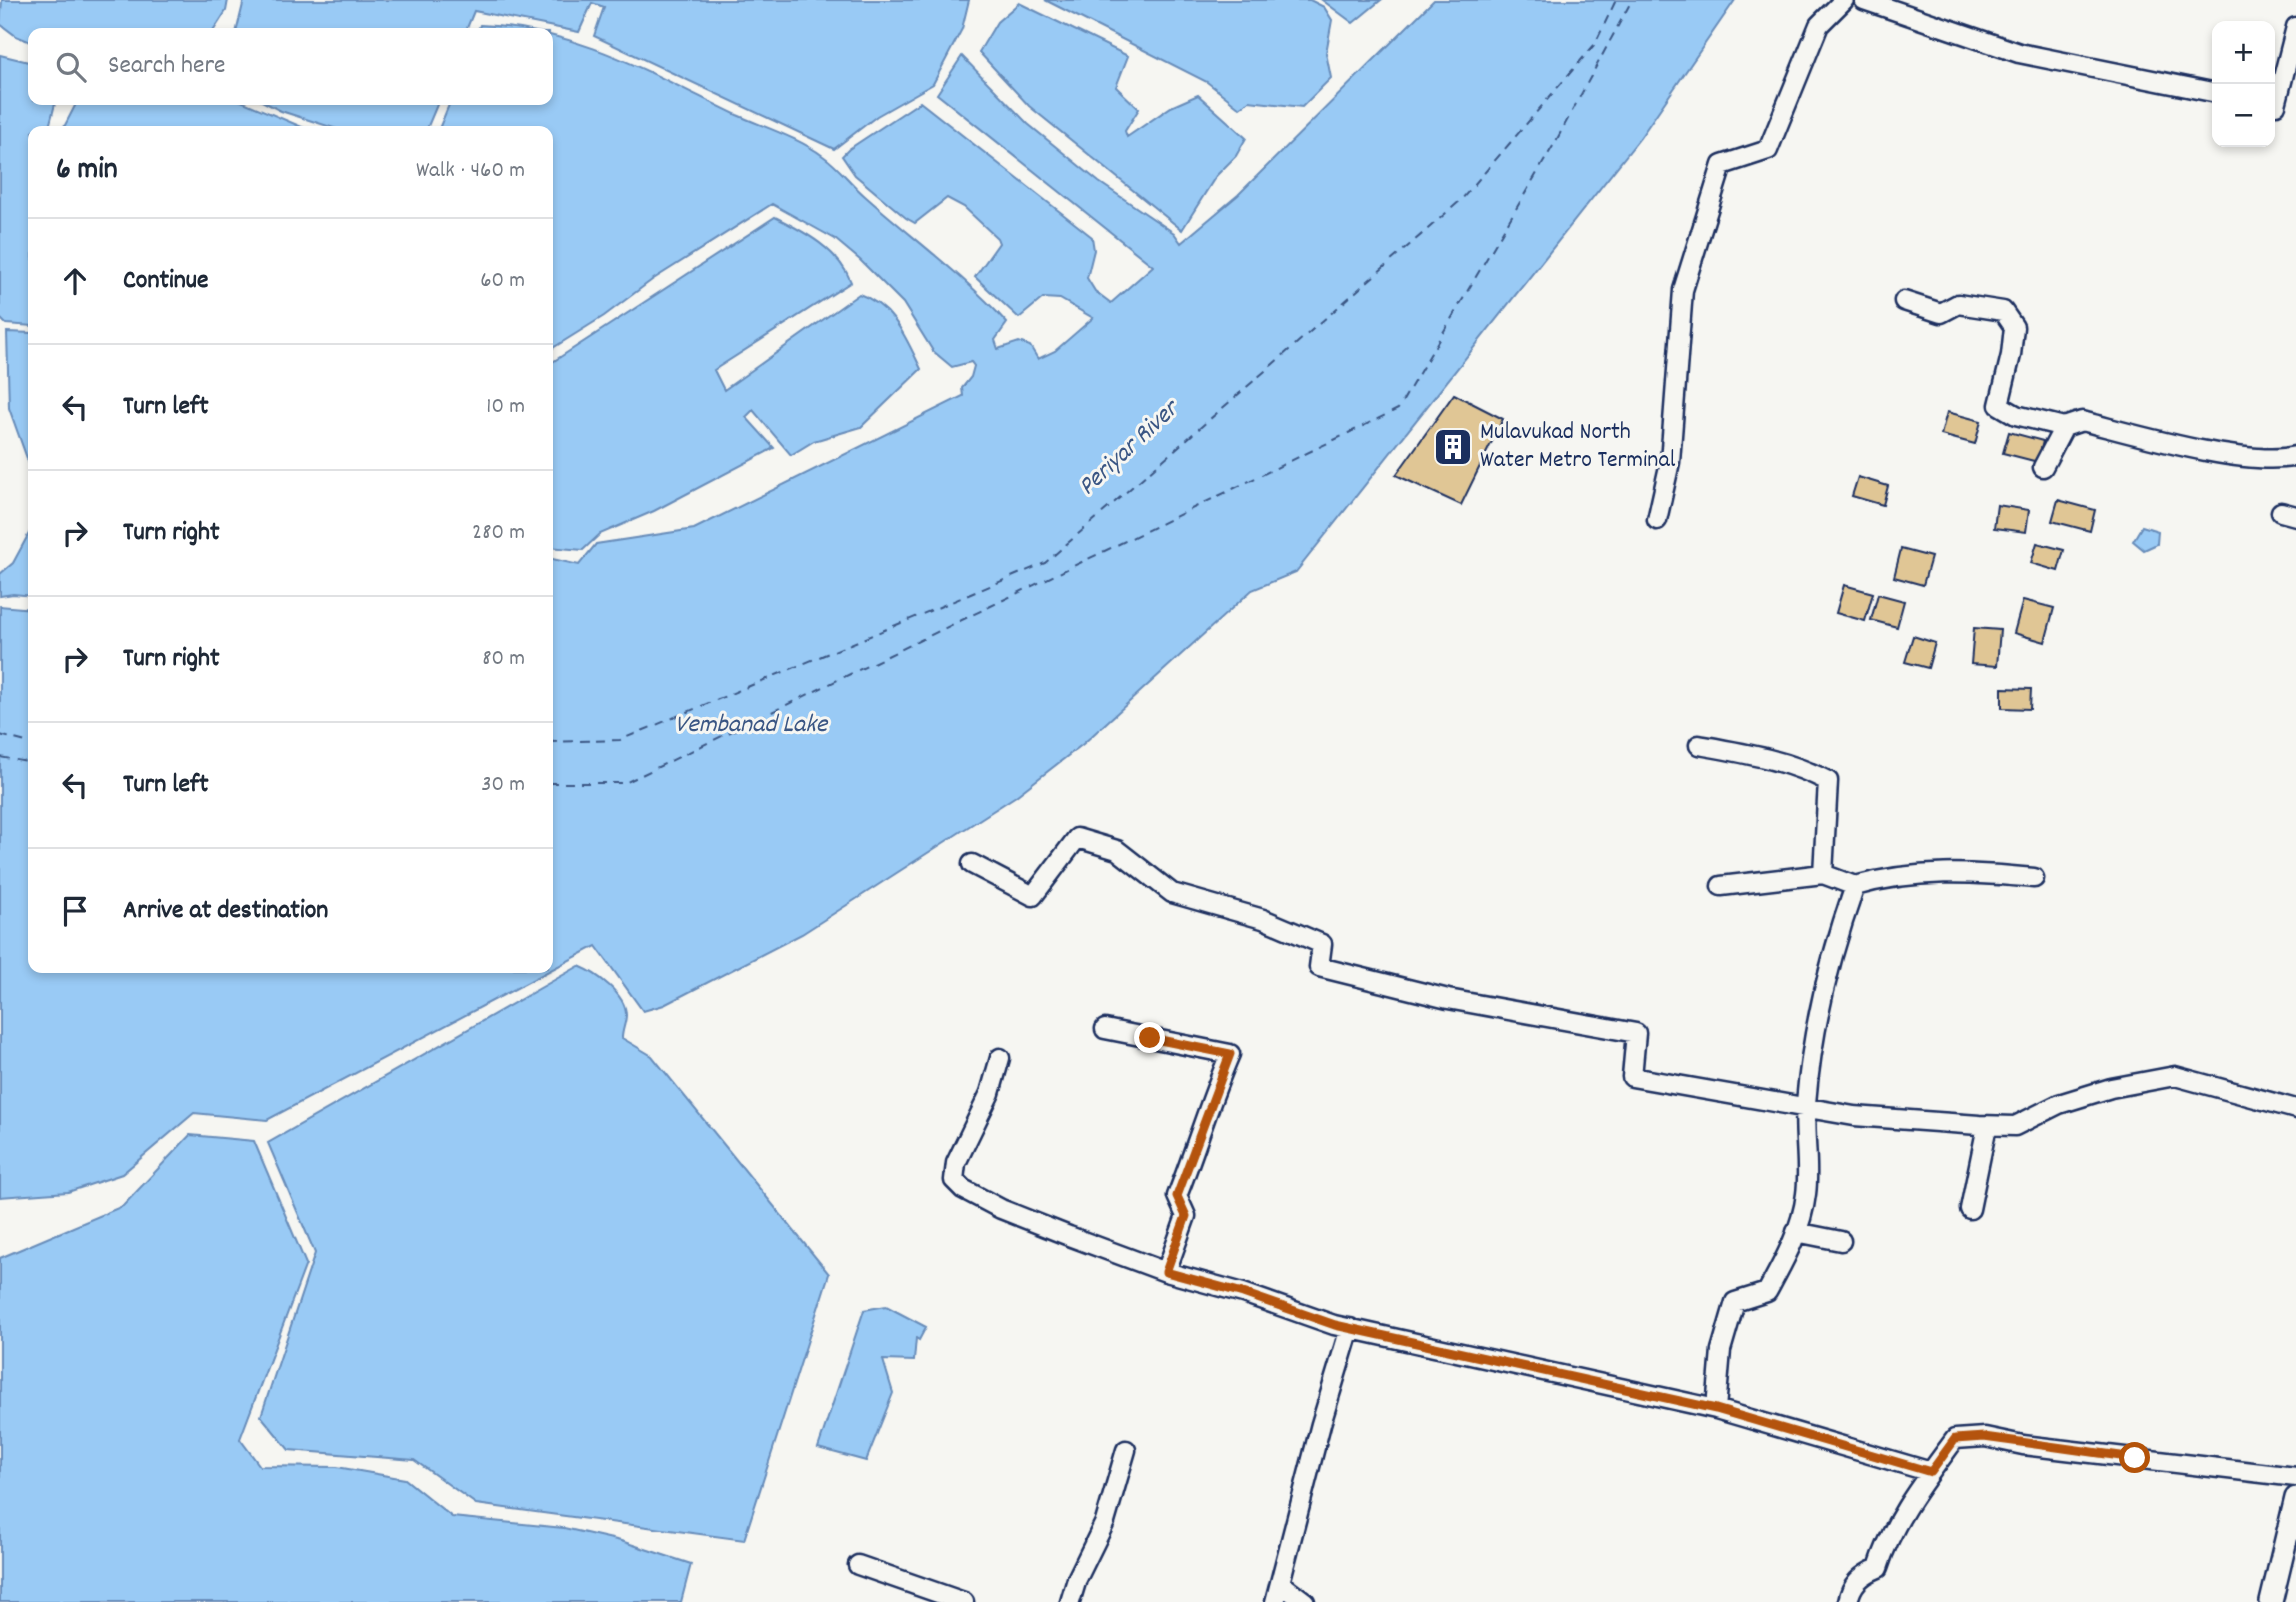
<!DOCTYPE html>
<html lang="en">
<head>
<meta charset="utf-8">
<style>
  :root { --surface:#fff; --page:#f2f2f3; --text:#1f2937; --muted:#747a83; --line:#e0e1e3 }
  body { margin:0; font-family:Dekko,sans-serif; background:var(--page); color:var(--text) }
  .controls { position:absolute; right:21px; top:21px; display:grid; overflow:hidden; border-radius:14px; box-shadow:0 4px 10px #0003 }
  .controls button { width:63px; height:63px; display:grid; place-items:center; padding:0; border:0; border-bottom:2px solid var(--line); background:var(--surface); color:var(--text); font:35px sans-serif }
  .stop { position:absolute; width:21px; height:21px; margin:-16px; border:5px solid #b45309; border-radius:50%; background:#fff }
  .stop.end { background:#b45309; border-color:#fff; box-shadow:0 2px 7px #0008 }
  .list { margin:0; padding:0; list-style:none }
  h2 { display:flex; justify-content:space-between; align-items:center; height:91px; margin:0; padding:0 28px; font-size:30px }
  h2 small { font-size:23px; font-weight:400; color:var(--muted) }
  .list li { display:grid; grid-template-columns:46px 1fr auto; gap:21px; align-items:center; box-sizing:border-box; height:126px; padding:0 28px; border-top:2px solid var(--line) }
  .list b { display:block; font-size:26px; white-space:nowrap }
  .list em { font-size:23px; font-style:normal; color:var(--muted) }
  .icon { flex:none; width:38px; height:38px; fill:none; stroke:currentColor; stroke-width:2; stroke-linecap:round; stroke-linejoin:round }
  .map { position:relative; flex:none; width:2296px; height:1602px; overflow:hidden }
  .search { position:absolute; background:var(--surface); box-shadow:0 4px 10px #0003; left:28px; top:28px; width:525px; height:77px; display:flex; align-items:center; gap:18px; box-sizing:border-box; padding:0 24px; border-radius:14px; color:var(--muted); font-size:26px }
  .panel { position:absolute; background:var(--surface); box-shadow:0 4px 10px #0003; left:28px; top:126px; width:525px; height:847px; border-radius:14px }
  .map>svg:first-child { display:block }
  .water { fill:#99caf5; stroke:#678cb9; stroke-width:2 }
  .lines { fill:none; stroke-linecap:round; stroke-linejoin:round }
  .ferry { stroke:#3a5684; stroke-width:2; stroke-dasharray:9 7; stroke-linecap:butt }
  .building { fill:#e0c695; stroke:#1b2f5e; stroke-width:2 }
  .minor-casing { stroke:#1b2f5e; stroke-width:23 }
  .tertiary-casing { stroke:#1b2f5e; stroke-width:26 }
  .minor { stroke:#f6f6f2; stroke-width:18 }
  .tertiary { stroke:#f6f6f2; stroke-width:21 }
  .route { stroke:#b45309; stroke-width:9 }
  .labels { text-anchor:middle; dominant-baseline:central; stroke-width:6; stroke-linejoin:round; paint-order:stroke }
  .poi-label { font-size:24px; fill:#1b2f5e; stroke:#f6f6f2; text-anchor:start }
  .water-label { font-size:26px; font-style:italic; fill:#3a5684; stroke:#f6f6f2 }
</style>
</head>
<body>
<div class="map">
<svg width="2296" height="1602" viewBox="0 0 2296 1602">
  <rect width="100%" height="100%" fill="#f6f6f2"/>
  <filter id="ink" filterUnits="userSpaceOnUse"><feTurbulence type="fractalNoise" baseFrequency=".0143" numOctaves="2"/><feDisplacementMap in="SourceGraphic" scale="14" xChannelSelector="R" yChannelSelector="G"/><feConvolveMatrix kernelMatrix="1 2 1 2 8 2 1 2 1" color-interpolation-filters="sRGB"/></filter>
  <g filter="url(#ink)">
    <path class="water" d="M2,0H228L226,11L212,33H33V43L16,36L0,24Z
      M244,0H969L962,29L933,84L877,116L834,149L594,36L604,7L592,3L579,32L474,11L465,33H236Z
      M1045,0H1310L1324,7L1332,20L1326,53L1331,78L1302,107L1249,101L1240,108L1207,82Z
      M1322,0H1381L1353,23Z
      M1434,0H1735L1640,138L1296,572L1252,590L1083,744L1016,796L802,934L664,1005L643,1011L596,946L267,1120L194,1113L122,1174L68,1192L0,1197V606L33,609V968H548V558L579,565L596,544L694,529L963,396L962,388L971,377L974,366L971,362L952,367L933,351L903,303L860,260L835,239L772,204L652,280L604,316L548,351V131H438L451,100H548V33H477L480,25C576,28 652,74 737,115C764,127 799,138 823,156C839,167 851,184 865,196C913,239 964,275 1007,323L995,340L998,349L1019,342L1030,346L1038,359L1055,351L1093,318L1060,299L1043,298L1019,318L975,277L999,243L997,238L964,207L947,198L915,223L906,218L855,175L842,156L849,149L920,102L1092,237L1094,250L1087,278L1095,291L1111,303L1153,266L937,94L962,56L1028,124L1099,182L1174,233L1181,243L1238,195Z
      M1019,3L1128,56L1116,87L1139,109L1125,131L1127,137L1171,107L1198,95L1246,138L1236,156L1216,176L1182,230L1029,106L979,52L997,22Z
      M0,55L33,63V100H56L48,131H33V326L6,324L0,318Z
      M78,100H239L311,131H62Z
      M260,100H439L426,131H343L281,111Z
      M775,217C805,232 839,250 851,282L714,370L724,390L859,294C894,306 906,338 921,369L861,427L814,441L791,455L753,410L746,417L774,448L654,511L600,534L583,550L548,547V365Z
      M7,332L33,333V475L9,408Z
      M33,526V596L13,594L0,596V574L13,563Z
      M2142,526L2158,531L2157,544L2144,550L2133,541Z
      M579,966C596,973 626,994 626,1015C626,1023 622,1030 622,1038L652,1056L829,1274L744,1540L476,1504L414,1460L289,1450L261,1416L315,1253L268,1143Z
      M190,1135L254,1141L306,1264L240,1439L260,1466L337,1467L405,1479L452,1517L564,1528L621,1541L691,1564L681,1602H0V1258L123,1206Z
      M886,1306L926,1327L919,1340L916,1338L914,1361L883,1360L893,1393L866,1461L818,1448L864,1310Z"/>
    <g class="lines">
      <path class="ferry" d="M0,735L33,744
        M548,742L620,740L1045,563L1461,200L1595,44L1616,0
        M0,757L33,763
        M548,783H625L1398,409L1556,141L1632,0"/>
    </g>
    <path class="building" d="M1454,394L1503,419L1461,505L1396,475Z
      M1947,412L1981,421L1975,444L1941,435Z
      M2009,432L2043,441L2038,462L2003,453Z
      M1858,477L1888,486L1883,505L1852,496Z
      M2058,500L2095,510L2090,531L2052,521Z
      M1997,505L2029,510L2026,532L1994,528Z
      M2037,543L2064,550L2058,571L2031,563Z
      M1901,549L1931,557L1923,585L1894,577Z
      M1844,585L1873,593L1865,621L1836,613Z
      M1878,594L1904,601L1897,627L1871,620Z
      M2023,600L2054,608L2045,642L2014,633Z
      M1974,628L2000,630L1997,666L1971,664Z
      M1913,636L1935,643L1928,668L1905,662Z
      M2002,688L2031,689L2030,709L2002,708Z"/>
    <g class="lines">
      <defs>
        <path id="minor" d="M1864,0L2019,53L2217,93
          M2270,104L2276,105L2296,27
          M1904,301L1941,313L1958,304L2003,311L2014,327L2011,355L1999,405L2016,415L2064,427
          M2043,467L2064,427L2082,421C2134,434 2247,468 2296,456
          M2281,512L2296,516
          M1657,520L1670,462L1683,290L1722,165L1768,150L1819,25L1844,0
          M972,864L1033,896L1077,838L1117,850L1172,893L1263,919L1322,944L1319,967L1448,999L1636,1033L1632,1077L1854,1116L1979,1125L2015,1126L2059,1104L2111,1088L2175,1076L2296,1109
          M1721,886L1823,874
          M1855,886C1915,869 1973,872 2034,878
          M1105,1029L1230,1054C1210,1100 1196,1148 1177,1196L1186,1216L1166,1272
          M1000,1058L990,1093L956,1163L954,1180L963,1189L1001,1209L1069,1236L1166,1272L1243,1293L1334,1325L1716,1409L1721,1350L1735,1302L1767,1292C1784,1261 1802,1229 1806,1194C1810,1164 1803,1133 1806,1103C1812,1029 1830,956 1855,886L1823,874L1828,781C1787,760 1744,753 1699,745
          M1970,1209L1987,1126
          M1796,1232L1841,1241
          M1716,1409L1931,1472
          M858,1565L964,1602
          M1280,1583L1305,1602
          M1070,1602L1077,1579L1105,1522L1126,1450
          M1275,1602L1321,1424L1350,1328
          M1848,1602C1851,1584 1861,1575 1878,1568C1893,1520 1925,1480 1955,1439L1985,1437L2023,1445L2296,1477"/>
        <path id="tertiary" d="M2271,1602L2296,1498"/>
      </defs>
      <use href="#minor" class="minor-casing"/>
      <use href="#tertiary" class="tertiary-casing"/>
      <use href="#minor" class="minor"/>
      <use href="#tertiary" class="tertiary"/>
    </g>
  </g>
  <g class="lines" filter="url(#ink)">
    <path class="route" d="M1150,1038L1230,1054L1177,1196L1186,1216L1166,1272L1243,1293L1335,1325L1716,1409L1931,1472L1955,1439L1984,1437L2135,1458"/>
  </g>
  <defs>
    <symbol id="building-square" viewBox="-11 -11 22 22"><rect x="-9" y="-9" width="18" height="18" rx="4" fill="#1b2f5e" stroke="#f6f6f2"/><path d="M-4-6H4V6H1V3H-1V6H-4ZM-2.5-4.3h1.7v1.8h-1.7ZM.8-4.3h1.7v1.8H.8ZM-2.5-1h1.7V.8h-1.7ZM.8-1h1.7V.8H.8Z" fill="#fff"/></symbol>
  </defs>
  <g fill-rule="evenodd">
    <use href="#building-square" x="1431" y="425" width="44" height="44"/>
  </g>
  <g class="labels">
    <g class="poi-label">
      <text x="1480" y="433">Mulavukad North<tspan x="1480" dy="28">Water Metro Terminal</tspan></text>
    </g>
    <g class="water-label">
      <text transform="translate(1129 449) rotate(-43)">Periyar River</text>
      <text x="751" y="725">Vembanad Lake</text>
    </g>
  </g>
</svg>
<div class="controls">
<button>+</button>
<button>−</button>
</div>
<div class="stop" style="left:2135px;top:1458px"></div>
<div class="stop end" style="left:1150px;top:1038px"></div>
<div class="search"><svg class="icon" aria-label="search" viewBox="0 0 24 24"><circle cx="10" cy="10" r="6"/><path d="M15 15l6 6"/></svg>Search here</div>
<section class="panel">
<h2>6 min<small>Walk · 460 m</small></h2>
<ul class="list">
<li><svg class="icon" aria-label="ahead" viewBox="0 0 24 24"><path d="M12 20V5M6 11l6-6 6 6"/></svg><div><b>Continue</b></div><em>60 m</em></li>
<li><svg class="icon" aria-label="left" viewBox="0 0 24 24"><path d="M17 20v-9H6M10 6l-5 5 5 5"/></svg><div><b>Turn left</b></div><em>10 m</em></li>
<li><svg class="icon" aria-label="right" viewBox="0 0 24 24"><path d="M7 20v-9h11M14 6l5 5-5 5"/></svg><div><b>Turn right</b></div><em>280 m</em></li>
<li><svg class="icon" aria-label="right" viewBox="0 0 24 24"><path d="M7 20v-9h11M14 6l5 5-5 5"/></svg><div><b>Turn right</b></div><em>80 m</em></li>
<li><svg class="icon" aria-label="left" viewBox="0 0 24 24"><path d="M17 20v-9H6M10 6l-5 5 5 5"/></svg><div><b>Turn left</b></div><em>30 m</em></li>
<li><svg class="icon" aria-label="arrive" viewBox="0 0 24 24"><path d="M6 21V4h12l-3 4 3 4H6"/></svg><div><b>Arrive at destination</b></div></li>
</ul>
</section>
</div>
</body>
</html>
